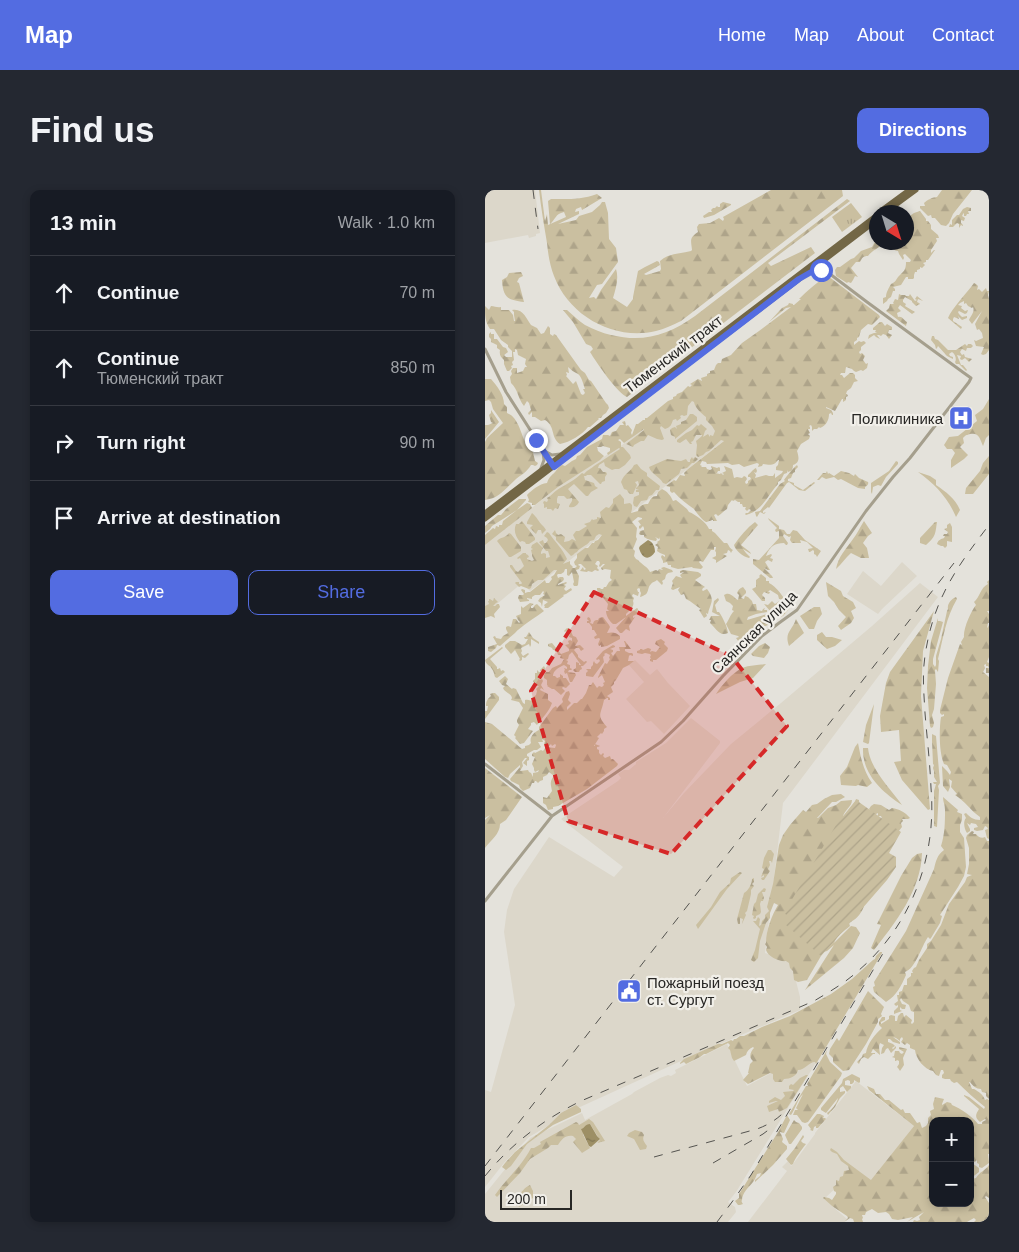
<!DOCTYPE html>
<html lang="en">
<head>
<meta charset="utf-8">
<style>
  :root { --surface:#171b24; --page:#242831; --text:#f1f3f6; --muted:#9ea1a6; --line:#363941; --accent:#536ce1 }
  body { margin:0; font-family:Helvetica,sans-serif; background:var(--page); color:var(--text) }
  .controls { position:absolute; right:15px; bottom:15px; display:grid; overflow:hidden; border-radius:10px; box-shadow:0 2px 8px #0003 }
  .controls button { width:45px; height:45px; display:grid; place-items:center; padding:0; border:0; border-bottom:1px solid var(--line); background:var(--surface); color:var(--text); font:25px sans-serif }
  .compass { position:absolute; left:384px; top:15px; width:45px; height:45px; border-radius:50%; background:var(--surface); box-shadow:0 2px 8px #0003; rotate:142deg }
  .scale { position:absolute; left:15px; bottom:12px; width:72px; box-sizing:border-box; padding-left:5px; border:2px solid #272624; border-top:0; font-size:14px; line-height:18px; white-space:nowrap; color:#272624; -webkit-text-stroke:4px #f1efe9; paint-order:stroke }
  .stop { position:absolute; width:15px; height:15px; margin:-11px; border:4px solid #536ce1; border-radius:50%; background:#fff }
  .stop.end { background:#536ce1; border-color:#fff; box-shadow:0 1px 5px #0008 }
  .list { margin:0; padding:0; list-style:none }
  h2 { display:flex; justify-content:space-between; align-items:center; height:65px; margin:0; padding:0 20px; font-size:21px }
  h2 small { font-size:16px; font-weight:400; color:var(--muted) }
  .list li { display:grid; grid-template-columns:32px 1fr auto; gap:15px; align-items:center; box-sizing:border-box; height:75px; padding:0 20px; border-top:1px solid var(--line) }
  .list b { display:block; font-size:19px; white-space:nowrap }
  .list p { margin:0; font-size:16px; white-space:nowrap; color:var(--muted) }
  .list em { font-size:16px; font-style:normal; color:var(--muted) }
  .actions { display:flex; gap:10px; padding:15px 20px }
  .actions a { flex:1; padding:11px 0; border:1px solid var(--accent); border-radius:10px; text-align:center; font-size:18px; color:var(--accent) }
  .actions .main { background:var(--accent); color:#fff }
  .icon { flex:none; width:28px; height:28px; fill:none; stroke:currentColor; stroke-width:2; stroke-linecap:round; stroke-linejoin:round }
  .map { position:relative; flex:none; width:504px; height:1032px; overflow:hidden; border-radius:10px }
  header { display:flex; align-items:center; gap:30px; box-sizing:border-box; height:70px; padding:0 25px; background:var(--accent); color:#fff }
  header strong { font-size:24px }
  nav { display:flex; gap:28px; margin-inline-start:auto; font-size:18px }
  .intro { display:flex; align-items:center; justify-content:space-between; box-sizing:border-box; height:120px; padding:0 30px }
  h1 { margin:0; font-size:35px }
  .button { padding:12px 22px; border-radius:10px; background:var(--accent); color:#fff; font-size:18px; font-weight:700 }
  main { display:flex; gap:30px; padding:0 30px }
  aside { flex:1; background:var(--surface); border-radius:10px; box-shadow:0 2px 8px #0003 }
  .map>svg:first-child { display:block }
  .built { fill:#dcd7ca }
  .grass { fill:url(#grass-tufts) }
  .forest { fill:url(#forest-firs); fill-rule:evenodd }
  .garden { fill:url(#garden-furrows) }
  .water { fill:url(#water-ripples) }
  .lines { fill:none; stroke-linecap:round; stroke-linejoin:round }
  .tertiary { stroke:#a59f8d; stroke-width:3 }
  .primary { stroke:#736746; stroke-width:5 }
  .rail { stroke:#555450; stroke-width:1; stroke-dasharray:9 9; stroke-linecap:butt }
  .route { stroke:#536ce1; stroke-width:6 }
  .marked { fill:#d62828; fill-opacity:0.2; stroke:#d62828; stroke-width:4; stroke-dasharray:10 6; stroke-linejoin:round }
  .labels { text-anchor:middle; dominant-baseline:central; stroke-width:4.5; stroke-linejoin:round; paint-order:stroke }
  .street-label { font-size:15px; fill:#272624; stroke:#f1efe9 }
  .poi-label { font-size:15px; fill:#272624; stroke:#f1efe9; text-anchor:end }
</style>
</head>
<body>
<header>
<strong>Map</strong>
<nav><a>Home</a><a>Map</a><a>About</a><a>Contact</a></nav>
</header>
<div class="intro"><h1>Find us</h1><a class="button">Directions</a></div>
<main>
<aside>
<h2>13 min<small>Walk · 1.0 km</small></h2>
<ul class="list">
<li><svg class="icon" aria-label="ahead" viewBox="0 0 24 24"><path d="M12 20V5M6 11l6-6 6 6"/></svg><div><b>Continue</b></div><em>70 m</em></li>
<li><svg class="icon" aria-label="ahead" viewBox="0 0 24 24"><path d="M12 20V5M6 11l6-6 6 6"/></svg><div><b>Continue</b><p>Тюменский тракт</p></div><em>850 m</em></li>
<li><svg class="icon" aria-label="right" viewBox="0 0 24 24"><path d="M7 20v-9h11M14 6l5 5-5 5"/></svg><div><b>Turn right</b></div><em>90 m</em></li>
<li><svg class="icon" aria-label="arrive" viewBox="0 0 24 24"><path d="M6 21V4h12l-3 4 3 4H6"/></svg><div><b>Arrive at destination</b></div></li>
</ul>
<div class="actions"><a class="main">Save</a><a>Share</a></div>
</aside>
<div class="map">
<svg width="504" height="1032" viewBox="0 0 504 1032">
  <defs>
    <pattern id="grass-tufts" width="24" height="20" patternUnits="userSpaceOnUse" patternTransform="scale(1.25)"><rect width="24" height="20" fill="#cabfa0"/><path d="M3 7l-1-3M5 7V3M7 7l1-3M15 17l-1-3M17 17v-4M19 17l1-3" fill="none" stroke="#aea48a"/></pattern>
    <pattern id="forest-firs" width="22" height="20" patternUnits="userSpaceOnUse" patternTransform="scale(1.25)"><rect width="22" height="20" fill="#cabfa0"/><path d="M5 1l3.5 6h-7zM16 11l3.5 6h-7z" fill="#aea48a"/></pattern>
    <pattern id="garden-furrows" width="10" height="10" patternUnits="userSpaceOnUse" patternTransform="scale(1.25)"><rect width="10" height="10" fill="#cabfa0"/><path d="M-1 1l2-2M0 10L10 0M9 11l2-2" fill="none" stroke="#aea48a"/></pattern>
    <pattern id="water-ripples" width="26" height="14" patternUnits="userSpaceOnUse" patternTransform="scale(1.25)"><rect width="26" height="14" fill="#9d8f65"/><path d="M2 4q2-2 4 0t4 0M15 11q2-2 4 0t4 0" fill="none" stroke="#807553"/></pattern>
  </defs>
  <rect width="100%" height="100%" fill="#e4e2db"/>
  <path class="built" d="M0,0H50L55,43L51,44V46L44,48L43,45L0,53Z
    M206,201L244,247L45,401L37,393L0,424V355L73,297L137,255Z
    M417,372L432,386L397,419L393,424L362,404L378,381L396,396Z
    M435,393L453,407L298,613L280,763L306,771L315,807V820L207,866L95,917L44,947L19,973L0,997V900L6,902L30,815L19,742L22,720L29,699L64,647L129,687L138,677L76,629L133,591L136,588L133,584L139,580H144L151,574V572L181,553L206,528L235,551V553L178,628L199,603L246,554L296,513L387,436Z
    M150,470L165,485L172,479L183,493L205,516L179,544L166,531L162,532L141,509L159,492L144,475Z
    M242,854L262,896L286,883L301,874L340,858L251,1002L243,1012L250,1017L251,1022L243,1032H0V1004L45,948L97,923L100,930L147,904L149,902L175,888L183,885L186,886L191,883L190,880Z
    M371,891L429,936L386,992L371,979L339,1009L362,1029L359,1032H263L302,981L297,977L303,971L306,976L308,974L330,944V943Z"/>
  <path class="grass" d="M366,13L377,27L357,42L347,27Z"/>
  <path class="forest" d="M54,0H56L60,31L62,24L63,35L81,27L79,22C70,24 71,29 65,34L63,11L66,9C82,9 96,10 112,4L117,8L97,20L96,17L91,19L90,22L94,21V24L73,34L91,30L94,26L107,22L115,15L117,12H120L123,23L124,49L131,58L133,72L117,94L112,95L104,108L109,107L111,109L116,100L131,79C134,88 131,98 128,108L142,117L148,109V107L153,81L160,77L172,71L174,72L175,75L159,84L161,85L175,81L176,79L175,71C184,63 195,64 206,61L207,60C206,50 204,48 213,42L212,37L214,34L225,33L234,28L238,31L239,29L238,27L286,0H357L358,6L196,131C188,135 179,139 171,141C129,151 84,126 69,86C65,76 63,64 62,53C59,35 56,18 54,0Z
    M457,0H487L468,24L464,33L461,36L456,35L450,28H447L446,25L443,26L435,18V16H440L439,13C442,10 448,7 452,7Z
    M362,9L365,11L283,73L286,76L326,57L330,63L142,207C133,204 111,172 105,162L108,159L106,156L101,154L88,132L78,120H82C88,125 94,131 100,135C108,139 117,143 126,145C159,153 183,145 210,126Z
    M238,12L246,14V15L229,25L219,28L218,26L224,22H227L226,20L228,18H230L232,16L233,17H235V14Z
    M482,17L486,18V21H483L484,24H482L481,26H479V23L478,24L477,26L480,28L479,31L476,30V33L478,35V36L476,35L474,38V34L472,33L468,37H464L465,34L467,35V30L472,25H474L478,19Z
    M435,21L441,29V31H443L446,35V39L453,45L454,48H451L452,51L446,60V63L449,60H450L443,70H441V72L438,73L440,75L437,78L435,77V79L432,80V82H430L429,85V88L428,89H423V87H421L416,95L408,97L410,99V101H408L406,107L403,109L402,111L398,114V108L401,107C401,102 404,98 406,94C411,92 411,89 414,86C419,81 421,80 421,72H425L426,70L420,64L418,65L419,68L418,70L414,64L413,61C409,61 405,56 403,53L422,52V28L429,23Z
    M391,50L392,52L398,53C395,58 387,60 383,66C378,66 377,68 375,72H371L366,78L373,87L370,86L368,90L366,93L363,92L362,93L351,86L350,80L352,77H355L366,69L369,68L376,61L387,57Z
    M36,82L38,86L34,88L32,92L34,93L39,112C23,110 18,108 17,90L22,87L24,83Z
    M343,86L394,125L395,127L387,135L383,134L376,140L374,147L372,148V150L369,152V155L374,151L376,152L379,151L381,153L376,157V160L374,162L375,164L377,163L380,166L378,170L381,174L383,173L382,178L378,181L376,180L371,182L369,181L367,179L361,177L360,183H356L355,185H357L359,188L365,183H368L370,185V188L373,191L369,192L366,198L362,201L361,204H362L363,206L361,207V210L358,212V209H357L350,221L341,217V218L346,220L348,223V225H347L346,223L344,224C344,230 341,236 335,238L334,237L332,239H329L327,241V237L326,235L324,236L325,237V239H323L325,243L323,244L325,246L324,249L316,254L312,261C314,267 315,273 308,275C308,278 307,281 303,282V280L302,283L299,284L296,290L293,292V294C283,305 277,321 261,325L260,324L261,323H263L266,320L264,319L262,321L260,319L261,317H258L257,314H255V312H253L250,310L248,311L247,310L243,315L242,319C238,321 237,324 233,326L231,324L229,325L232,331H228V330C227,330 222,332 221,332C218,331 211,322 209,319C202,314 195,309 189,302L187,303L185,301V297L181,296L189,290L191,291L195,285L200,286L199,283L203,279L239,251L236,250L224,261L221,262L218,265L213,267L211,265L212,255L211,251L217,246V245H211L208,251L206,252L207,254H205L201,249L195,253L192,252V250L201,243L207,240L212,235L214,236L216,234L222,239L220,241L218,247L223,244L225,247V245L228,246L230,241L227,236L221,230V227C216,223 210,218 209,212L207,211L203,216L202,225L199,226L197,225L195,226L196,228L192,231L191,229L188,230C186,235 186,237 180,239L176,236L175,238L179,249L177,250L172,249L163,245L159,251H156L149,255L148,257L141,254L159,240V239L139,253L135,249L133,250L136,252V257H138L145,265L146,268L140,275L134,279H130L127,280L120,276L119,272L114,275L113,278H115L118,282H121L122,284L120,287V291L117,292L116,294H115L106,285H102L101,286H99L100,290L109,293L110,296L113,298L106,302L103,306H101L89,294L83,299L94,312C92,316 89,318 84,317C84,314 88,312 87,308L82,309L79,306H73L72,309V313L75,314L73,319L70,318L68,321L66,319H62V317L59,318V314L58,313L59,311L62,312L63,310L62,308C66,306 69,302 72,300C80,295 90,290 97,283L99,284C102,280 106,279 109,276C118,270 126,265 135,259L134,258L123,265L122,263L125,261V258L118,256L116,257H112L113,261L119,266L115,270L73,297L50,315H47V313L43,312L44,310L42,305C47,300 54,294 62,293C64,287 66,286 70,282C72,280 73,277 77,275L80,276L87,271L91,269L92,266L95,265L102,257L117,249L118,245H123L125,246L127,242L131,241L135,235H139L137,232L140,231L141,236L143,235L147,240L146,243L147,245L151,234H153L158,230H160V228H162L183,211L188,209V207L191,206L192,204L197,202L203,196L205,197L207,195L205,194L213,189L217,191L216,188L222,186V184L225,183V181L229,180L231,175L233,173H236L237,169L246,165L257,153L274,141L306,117L301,118L284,132L297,118L303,115L304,113L308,114V115H309L316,109H314C321,102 334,90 343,86ZM293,270H294L293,275L291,277V280L298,281L297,283L290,288V283L288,286H284L281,285L270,288L271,285L269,282L271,283L272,281L271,278C267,280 266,283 263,285V287H265L266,289L263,291V293L261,294L260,292L262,289L261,287L259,286L257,288L252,287L249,288L247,279L239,276L241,281L237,283L239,284L238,285L236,283L235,284L230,283H232L233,281H235V278L234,277L232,278L226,276L227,279L225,280L222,279L221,277H216L217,276L215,275L217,271L221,272L222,274L243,273L247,275L254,274L259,277L272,273L274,274L273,277L277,276L278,274C285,275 289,276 293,270Z
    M489,93L491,94L493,96L492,100L494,99L497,102L501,98L502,101H504L503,105L504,109V160L501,164L498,165L496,164L499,157L491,156L489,150L491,151L498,148L497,143L494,139L492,140L490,134L497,121L487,134L484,130C486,125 490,122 488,117L487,118L483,116L481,113L479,114V111L475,113L473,115L477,116L476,118L480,121L483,120L482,123L480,124L474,121L473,122L474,124L477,127L482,126V128L477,130L473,126L474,129L469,127L468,129V131L477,137L476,139L463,128C467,118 482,103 489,93Z
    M414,104L416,105H420L421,106H424L425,104L430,111L432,110L430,109L432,106L438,111L433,109L432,112L434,113L435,114L431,116L427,112V111L420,107L418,110V112L421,114L420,116L430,122L427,124L415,115L413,118L416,121L412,123L413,127C418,126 418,130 422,132L421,136L401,121L404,118L405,114H409L408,113L410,109L413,110Z
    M0,116L4,120L6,116C10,116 12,118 16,117V120H24L28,125L29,131H30L29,125V122L27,120C38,118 41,128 46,135L52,138L56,144L59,143L63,136L65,138V144L68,146L69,144L71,145L96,180L100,183L104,190L106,191L121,213L123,215L124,218L121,223L118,225L116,228H113L114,229L105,237H103C97,245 85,252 75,254C65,247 71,237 60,230L56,231L50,227H47V222L44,225L43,223L46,220L44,213L42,211L39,216C33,209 33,199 26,193L25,187L27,184L26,181L28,178H32V183L38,181L40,177H42L40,174L41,169L33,165L32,160L30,159V162H28L29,170L27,172L28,175L26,176L27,178L24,181H22L19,174V170C16,167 14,165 15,160L12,158V155L6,152V149L4,147V144L6,142V144H9V149H12L18,157L21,158L23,162L19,165L21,167H27V161L23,157V155L16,150L9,139H5C0,132 0,125 0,116ZM83,177C86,180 89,182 93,184C97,187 98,194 100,199H98L100,203L98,205L96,204L91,191L88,194L81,186L82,185L81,182L84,183Z
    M395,132H397L400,136L402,134L407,137V140H404L403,143L407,145L404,149L401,145L398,144L396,146L394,145H392L395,149L391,147L389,145L383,149L384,145L389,143H392L390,142L391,140H388V138Z
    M447,146H449L450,149L453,150L463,160H471L480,154L482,156L483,154H486L488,156L486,158H482L481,161L477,159L475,162L477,165L479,164L480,167L487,169L484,172L480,168L477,170L475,169L476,166L472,165L476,175H478L482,180L481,181L474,174H471L470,172C472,169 470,164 467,162L464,164L465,166L468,167V169L462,166L453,156L452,158L451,159L450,155L446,150Z
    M0,189H6C12,196 19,205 19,214L22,217V223C24,224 27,225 28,227C37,236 38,257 48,262L50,271L53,273L52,275L50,276L48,275H46C42,282 36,285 31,289C21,298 14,309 0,310V252L2,248L18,233L8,219L6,212L4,210L0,211Z
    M504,209V245L501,248L498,256C495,249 494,242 485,244C480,246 482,244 478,248L479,253L475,257L483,265L479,269L466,278V270L470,263L467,259H462L459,255L464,247L473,246L492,231L490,225L498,219Z
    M6,220L14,232L0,249V235H3L8,233L6,232L4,225L6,223Z
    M205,224H208L212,227V231L190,249V247L186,245L185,240L187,238L190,237L192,239L191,236L196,234V232L201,230Z
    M504,266V284L488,304H480L481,298L495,281L498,273Z
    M207,267L208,269L210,267L213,269L209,273H207L202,278L196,279L194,284L181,294L178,293C174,286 166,284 164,277L182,269L196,271L201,269L203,272H205V270Z
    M411,271L413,272V274L401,287L396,296L393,295L388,297L387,304L386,302V293L404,281Z
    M152,274L156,279L162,283V286L175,296L174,300H171L167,305L164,306L162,310L156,311L152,317L149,316L148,313L149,307L154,305V302H151V300L154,299H151V298L154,295L153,291L150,292L152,295L148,304H145L143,302L142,300L139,299L136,292C139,283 146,282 149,275Z
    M312,275L313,277L310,280V282L308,283L306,288L303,289V291L309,293V295L318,300L329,292L330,293L320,301L314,300L304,292L302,293L284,318L283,317L278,321V323L281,322L279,324L275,322L272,327L271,326L270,322L275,321L295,294L300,291L299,290C301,287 308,278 312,275Z
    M342,281L343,284L344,283L349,286L356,281L364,283L369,286L370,284L374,288L383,292C384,294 382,296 380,297V299L373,298L356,289L353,290L349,287L341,289L337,287L334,290H332L338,283H341Z
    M433,282L445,286L451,290V295C461,302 470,308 475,320L471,327C463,308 450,294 433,282Z
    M177,299C182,301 186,306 188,311L191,310L202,319L204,322C210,324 222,333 224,339H227V341L230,343L239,353H242C244,355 244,358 248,360L247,361L246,363L245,361L243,360L242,363L238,364L242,366L231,373V370L227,368L231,366V362L230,361L231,358V357H229V360H226L218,372L215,371L214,372L218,377L216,379L208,378L207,377L193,379L186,377V375H183L182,372L178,373V371L176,367L177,365L180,367V365L175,363L172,361L173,357L170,355L173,353L172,352L175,350L174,347V349L170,347L172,349L171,351C167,350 163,350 159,347V345H156L154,344L155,341L159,340V338L158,336L155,339L154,338V336L156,335L153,331L157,329V328L153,327L147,332L148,333L152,338L151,347L152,349L148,359L150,361L149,366L151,369L153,370C156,374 163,377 165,382L171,380L173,381L174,379L178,380L176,378L179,377L187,380L188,382L183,383L181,385L180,389L177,391L178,393L177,395L172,390C170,392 167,392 166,394C161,399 166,404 155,407L156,403L155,401V399L154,398L152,399L153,402H154L153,406L148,404L147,406L149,408L148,411C150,416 145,420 141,424V426L152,418L153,419L152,424L148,426V428L150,427L144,436L145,441L141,439L137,443H135L131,438L141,427L131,434H128C124,431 121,425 121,421H124L122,419L123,414L112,400V398H115L116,399H118L119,397H121L124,392L127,390L125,388L126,380L120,379L117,380L116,378L120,374H118L115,377L114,376L115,373L114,371H112L110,374L113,376L112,378L114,380L113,381L110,380L107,382L103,381L102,382L95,381L98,377L99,380L101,379L96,374H94L93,375L95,376L94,379L91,380L94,386L93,395L92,396H89L88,394L89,392L87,382L84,386L82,385V379H80L79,382L76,384H73L72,385L73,388L75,387H78L79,389L78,391L73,394V395L81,392L82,393L79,395L81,396L79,399L81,401L86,398L87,400L81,404L78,405L79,406L63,418H59L60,417L59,415L63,412L58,410L57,417L56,413L53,411L55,408L60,405L58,404L59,402L58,401L55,405H50L47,407V409L42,408V409L44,410V411L35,412L33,408L34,405H38L39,404L36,400L37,399L40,400V403L43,402H45L60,390L61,393H64L67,389L66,387L69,385L72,380H69L58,390H53L47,394L46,398L44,399L36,396L34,397L30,393L31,392H34V394H36L37,393L25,377V375H27L31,381L33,382L39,376L35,368L33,369L32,368L38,363H41V364L43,365L44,367L42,368V369L47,371L49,370L47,366V364L46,360L48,359L46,358L47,355L52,352L58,358L56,362V364L59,363L61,364V368L65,367L63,361H61L54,352L58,350L59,353H61L63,350L62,348L59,346L62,342L64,343C70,352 78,359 82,369L78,374L85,371V374L88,377L87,378H90L92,376L90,375L89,372L92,368V364L100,358H103L107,353H109L110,351L113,350L117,345L114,344L111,346L109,350L105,351C102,356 95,357 92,362L90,363L88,365L86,366L71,350V347L67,344L70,340L71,343L73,345L76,344L80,347L79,352L84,351L87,349L91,351L88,345L91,341H94L102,336L99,334L105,332L107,329L108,330L112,329V327L116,328L115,322L121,317L124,318L128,313V309L135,304L139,309V314L145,313L147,315V319L146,323L153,321C153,316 158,314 163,314C166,309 166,306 172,306L173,302Z
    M34,309H41V310L32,320L42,313L45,314L47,318L0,355V345L8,338L10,339L11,336L14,337V335H17L18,331L32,320L7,336L5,339L0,343V336L13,325H16L21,319Z
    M47,323C52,327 54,332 57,335C59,337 60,338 61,340L57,344L56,340H53L51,344L45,338L48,335L42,334V332Z
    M283,328L294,336V339L299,340L302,344H305L308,340L312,341L320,350L336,361L332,367L331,365L329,364V361L328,360L325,362H324L323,359L328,358L322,352L315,350L316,353H307L305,350L306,346L304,347L299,344L298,346L303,353L302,355H301L299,353C290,353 285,356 281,366L286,364L287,365L285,368L288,369L287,372L283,370L280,372L285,380H283L279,378L287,386L288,388H285L268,374V369L274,370L294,348V341L291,342L290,340L292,338L284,330Z
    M37,331L50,348V350L44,354H41L40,352L37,351L35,352C31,347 28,341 31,334H34Z
    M379,331L387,343L383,346L378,353L382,358L384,368H376L366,363C360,368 357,374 351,379C353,367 361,359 368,349C372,344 375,337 379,331Z
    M270,332L273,335L256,355L265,362L266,364L258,359L261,363L265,367L264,368C258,367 250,360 249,355C255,346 262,338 270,332Z
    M450,332H452C450,345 451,346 441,355L435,353V348Z
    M465,333L467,337V352L462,351V356L460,358L458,356H456L452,354C453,350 456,349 459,348L460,346H458L459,344H462L463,342L459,339L462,338V335Z
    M24,343L26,344L36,357V361L26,367H24L12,351C15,347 21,348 24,343Z
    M198,380L213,382L216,384V386L210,390L220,397L218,398L217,400L218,401L222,399C231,411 225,413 223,424L221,423L222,426L219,428L214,420L216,419C211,416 206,411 201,409L199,404L196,405L193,400L195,397L188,400L186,399L188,393L187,391L191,386L197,388L195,385L199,382L195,383V381Z
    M276,384L281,388V391H284V393C291,396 300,408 302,415L289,421L305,418L298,426L295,427L290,424L289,425L287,424L288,420L285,421L279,414L283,415L287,411L290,414L296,410L295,409H294L293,405L285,400L283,402H285L284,404L279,402L277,405L280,408V411H277L267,399L271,397V390L275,387L274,386Z
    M504,390V421H502L504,424V433H503L502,438L503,437L504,435V467L502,472L504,473V483H501V478H504L503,476H501V474L499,475L500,478L498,482L504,487V649L502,648L500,640L503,639L502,637L500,636L498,640L492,641L489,640V638L493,637L491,634L486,633L485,635L482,633L485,639V641L482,643C479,639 478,631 481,628L479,624L481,623C485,627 488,630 495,630V627C486,621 480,611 470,605L472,604L466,597L467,591L464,589L465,597L463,602L458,596L457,576L462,581L465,585L466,582L462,575L459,574C454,563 454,539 456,527L459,526V524L457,525L455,523V520L463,488L475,454L477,455L476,452L479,447C478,439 486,421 491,415L489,412C495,407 495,398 503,394L502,392Z
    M341,392L356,401L358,406L368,412L371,418L366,421L369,428L366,433L356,440L353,436L361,427L354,420L349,412L343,406Z
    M258,397L261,401V403L256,408L259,409L260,406L263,407L267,411L268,414H271L272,420L277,421L278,419L280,418L279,420H282V422L271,424L263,427L262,430L282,424L285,425V427L290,430V432L278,437L277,440L275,441V444C271,447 268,451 264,453L260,450L259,448H257L255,451L260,456L259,459L251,448L254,447L253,446L246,444L241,434C244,430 245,425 249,421L247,420L248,416L245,413L241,411L239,405C245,401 248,407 253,410L254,405L252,403C253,400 255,398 258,397Z
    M471,407L472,409C461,427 458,449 453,469L454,471L453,482L451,479L450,480L451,494L449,519L447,525L449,533L448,537L446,538L445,536L442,498L443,476L446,451L453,428V431H455L458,432L448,469V474L450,477L451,475V466L456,449L462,421L463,419C462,414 466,409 471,407Z
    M9,408L13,412L11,413L8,416H10L12,414H14L15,417L9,424L10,428L6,426L0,428V416L4,414L3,411H4V409H5L8,411Z
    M233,408L234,410L230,415L232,422H234C238,428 242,436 243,443C234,447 231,438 225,433L226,430H224L226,426H235L227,422L229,411Z
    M45,413L49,414L46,416V418H48L50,415L52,414L59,421C51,427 35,437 30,443L15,456L12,455L11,458L6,462L3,461V457L12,454L8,447L10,446L11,448L16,449L18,446L23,443L21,439V437L23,436L26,437L28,429H31L34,433L35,432L33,430L31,426L36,424V416L38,418Z
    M329,417H335L337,424L332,431L329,439H324L315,426Z
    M449,421L438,461L436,506L445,619L443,620L417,590L409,572L416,571L414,540L396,542L395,526L401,493L405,482Z
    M103,427L105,428L106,431L105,433L108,434C109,431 109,430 113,430L114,428L118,427L124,435L125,437L122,443C127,442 131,442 135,446V449L122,456L116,457V455L114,456L113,454L115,449L114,448L110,449L109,447L112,445L109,440H107V437L104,433H102V431H104L102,429Z
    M311,429L319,443L304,456C299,442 307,441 311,429Z
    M82,438L85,439L88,446L91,447L93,451L90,456L95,455L99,459L96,461L94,458H91L89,460L93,465V467L99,472L101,471L102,472L98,476H96L97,479L95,480L94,482H90L88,480L91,478V472L94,473V475H96L87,462L84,465L83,469L81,470L83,471L82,474L85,475V478L87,479L86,480H84L83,482L90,483L91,485L87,492H85L82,483L80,484L79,481L80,480L79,478L82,479V477L79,475C75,477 68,480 68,486H70L72,488L75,487V484L78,486V488H81L85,494L81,498L78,497L77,498L80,501L76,505L69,499H67L62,496L63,495H62V490L59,488V485L61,482H64L67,478L76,474L79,469L75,468L76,465H73L72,462H70V460H68L67,458L63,456V454L67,453L76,464L84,461V459L80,455L84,454L83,451L85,450L87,451V448L84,447L85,444L81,441L80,442L79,441Z
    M44,442L48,448L54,452V454L46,449V455L45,457L44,454L36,458L37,461L36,463L38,466L43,463L44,464L40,468L37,467V470L35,471L34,470L35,469L30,460L26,464L20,457V455L25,451H30L37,455L40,454L43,449H40L39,447H41Z
    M337,442L341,447H347L357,450L350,456L342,459L332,450V445Z
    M176,449L180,452L179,454L183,458L182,461L171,470H168V472L165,471V469H166L165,467L166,465L165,464L160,463L157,464L152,463V461L155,460V459H157L158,460L163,458L166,459L165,462L167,461L171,462L175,457L170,454L171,451Z
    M139,451H140L146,459H140V461L144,463H147L148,464V466L145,465L144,466L143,471H149L144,475L138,478L131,490L129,492V494L126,497L128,502L122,506L125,508V510H123V508H122L119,510C116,525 111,525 122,537L119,539V541L117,544L116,543L112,547L114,548L109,556H110V554L115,556L112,557V559L114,560V563L116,565L118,563L119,564L118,566L120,568L125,566L126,569H128L133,574L132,576L102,599L73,616L68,617V619L63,620L61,615L58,613V607L62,608L67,601C66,595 64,592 69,586L64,582L62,585L58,587V590L55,591L53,593L51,591H50L49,593H47L45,598L38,601L35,598L34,595L26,591L25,589L35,577V575L25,584L23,588L20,587L0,569V532L7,534L37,559L40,558V556L44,555L46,553C44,547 49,542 54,540V537L68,518L71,516L72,518L78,512L77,509L81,502L84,501L85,504L83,510L86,513L82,517V520L89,513H92L91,514L96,509H97L101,503L104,495H106L108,492L112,498L114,496L117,497L119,495L118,493L120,492L117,485L113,488V487L120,473L122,474L125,469L124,468L125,465L121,463L119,464L120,465L118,467L119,472L108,487L101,486V483L103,481L101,479H106V477L108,475V473L109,471L110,473L112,474L115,471L114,469L112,470L111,469L118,461L128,455L130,456V457L125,459L128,460V462L126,463L128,466L132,461H135L134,457H141ZM57,549L60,551L59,554L60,556H64L66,554L67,556L70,554L71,555L70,558L61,557L58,561L56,560L50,563L49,562L47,564V566L50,567L47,574L49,578V580L50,582L54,580L53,582L48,583V587L46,583L44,582L43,580L35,581L38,576L37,572L40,568H42L38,573L42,576V571L44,570V567L42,566V564L49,560H52L56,557L53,552H58Z
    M280,453L285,457L283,463L279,468L268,466L266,464L274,456Z
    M17,457L18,458L5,469L12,477V479H13L15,478L16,481L18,480L20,482L12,488L10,487C9,484 9,482 7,479C5,475 1,475 0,470Z
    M281,474L268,488L255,492L231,504C237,495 247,483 257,478C265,475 274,475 281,474Z
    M59,476L60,478L59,483H56L55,485L57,487L54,489L55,490L57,489L58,491L56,495L59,500L56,498L55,500L63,504V510L67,513C64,522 57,528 52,535L49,532L46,533V535L43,539L48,541C45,545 42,549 39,553L35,554L30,548L31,547L29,545L34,535L32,532V530L38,518L34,512L26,510L27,508C26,503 20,503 18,498L20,496L17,495L14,491L20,486L23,489L21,494L27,499L28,498L31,499L38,513L40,514V510C44,509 45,511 49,511L47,508L51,505L52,501L51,499L54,496H51L48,491L50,489V483H52V480L54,482H56L55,480Z
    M8,503H10L14,507V510L0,529V521H2L3,516H1C1,512 2,509 6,506L5,504Z
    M389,514L384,553L383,554L378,552L381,535Z
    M447,544L451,546L455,593L453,596L454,600L452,637L449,636V601L451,594H449L448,592H452L449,587V581L448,578L449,575L448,574L447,551Z
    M373,553C376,568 378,580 387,593L382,597L373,595L371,596L356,595L355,586L362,577L370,557Z
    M378,558H383C385,579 405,598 417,615C397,602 377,584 378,558Z
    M0,578L37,607L21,630L15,634C15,644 6,650 0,658V630L5,625L0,628Z
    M356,604L360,607L351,612H347L332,628H333L343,618L351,615L356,611L367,610C367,617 359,620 358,627L370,612L371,609L374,610L379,716C376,725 370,730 364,733L365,736C359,741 352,746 349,753L366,736L371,737L375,743L368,758L359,768L320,800L349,755L342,761L335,763L336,766L322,790L313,792L309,790L308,781L305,778L304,773L301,771C295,772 283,767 281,760L282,757L280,754L281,753C281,740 287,725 293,715L289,713L285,723V728L281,733L275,751L273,768L269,772L266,770L270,760L275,739L268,731H271L273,727L275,729L274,736L276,735L277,731L280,728V725L284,721L282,717L288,694L294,655L298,645L305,635L318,620L321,622L327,615L332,614L339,609L347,605Z
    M458,607L473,620L472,622L477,624V630L475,635V642L479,648L481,677L479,686L473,697L455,725L457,726L455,733L446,748L445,749L443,747C436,757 431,778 420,782L421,785C416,796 412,805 401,812L389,802L388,797L390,796L389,792L421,741L449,679C451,671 452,665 459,660L456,656C460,644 460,631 460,620C460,615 458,612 458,607Z
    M389,614L396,615L404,620L407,618C414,619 420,622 425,628L423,629H417L418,631L416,633L417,637L413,642L398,631L396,626H393V623L391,624L389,626L384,619L386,616Z
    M487,641L489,642L488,644H491C493,647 497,649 500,647L502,651H504V909L501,906V903L497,902L496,899C491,899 488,896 485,892H484L487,899H489C494,902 498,904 500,910L502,909L504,910V964H503L504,973L497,978L494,977V974L492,973V970L490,972L487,971V973L494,978V982L485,989V931H448V1013H485V990L487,989L491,988C494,982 501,980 504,975V1008L501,1006L500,1007L504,1013V1032H489L491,1030L489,1028L482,1032H428L429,1030L432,1031L435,1030L434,1027L439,1022L422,1032L428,1027L413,1030L407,1029L404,1024L401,1022L393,1023L387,1019L381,1022L380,1025H377L378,1028L377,1029L378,1032H369L368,1029L365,1028L359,1032L363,1028L362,1026L347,1016L338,1008L339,1007L344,1008L347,1010L351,1004V1002L349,1001L348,997L351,995V990L354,991L355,987L358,986L359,981L364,980L363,976L356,971L352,964L347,962L345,960L346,958L352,962L359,970L386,990L429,936L384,900L382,896L389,899L391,904H395L400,910H404L416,920L418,919L420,923H425L432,933L435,932L437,938L441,936L443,933V928L446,925L445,921L449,919L448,914L450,907L459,909L457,914V915L462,912L466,913L467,915C475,918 488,927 493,934H497V932L501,930L500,929L495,932C489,927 491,924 494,919L479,906V905L484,907L499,919L500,917C490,909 481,901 472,892L469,893L466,891L465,889H460L457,888V885L459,883L458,880H456L454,886L451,885L448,881C439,879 431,869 430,860L425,858V855L422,853L420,855L416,852L418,849L417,847L415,849V851L411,848L408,847L415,852V854L408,852L405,849H403V852L408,854L410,856L407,858L408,859L411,856V858L406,863L403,858L401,859L399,863L396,864L397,858L399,855L395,853C393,857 395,861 395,865L388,859L386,863H390V864H388L383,869L379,867L376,869L374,874L372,872L377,867L378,864L381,863C382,854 390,844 397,838L394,835V832L397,827H400V830L396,832V834L404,829V826L406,825L410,826V831H412L413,826L416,823H418L419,827L421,825L427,830L426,833L427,834L429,832V822L426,821L424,815L418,811L416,808L415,810L417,814L421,815L420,819H417L415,817V820L417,821L409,824V821L413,817V815L411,816L409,814L413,811L412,805H414V802L417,801L419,795H422V789L426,786V783H428L427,781L429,778L431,777L434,770L442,758V754L446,751L456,735L464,714L480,692L482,687L487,685L482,684L484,674V658L481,648L482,645Z
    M283,660H286L289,664L287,673L286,671H284L285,675L283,679L285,681L279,690H277L276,688L279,687V685L276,687L279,679L277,678L279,668Z
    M437,663C436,700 411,732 389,760L386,758L396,735L392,734L416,686L427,668L432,664Z
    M255,682L257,683L242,699L213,739L211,735L226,717L235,702L245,693L246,688Z
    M269,688V692L267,694L269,696L266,700V704L262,721L260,723L261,725L257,734L258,729L255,728V734H253L252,729L259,703C263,701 267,694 267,689Z
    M279,698L281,699L280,702H277L279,708L278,711H276L275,714L276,722L275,724L271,726V728L269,729L268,728L269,726L267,725L269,714L271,712L273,704Z
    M395,762H397V763L331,874L330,872C324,872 320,880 313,880C312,886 305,889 299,889L297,892H290L288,889V884L285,883L263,894L258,890L264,883H263L265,874L268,871C263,867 266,861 269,858L268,857C264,859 262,861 261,865L249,871L247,868L245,860L243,858L245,855L243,853L221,864H219L215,867L201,874L199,872L195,874V873L199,869L233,854H237L246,850L248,851L249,849H251L255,846H259L277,837L305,826L346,804L367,789L388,770L390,769L391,766Z
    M383,801L399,817L396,824L397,826L393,829V832L381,854L364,880L358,881L348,872V868L344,864L345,859L352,848L354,851Z
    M414,857L422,859L418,868L419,875L415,881L413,878L412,877L414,874V871L412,870L411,871H410V868L407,867L409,866L410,861H414L415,863L417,864L419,862L414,859Z
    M342,860L341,864L345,872L357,883L356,886L323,932L320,933L317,932L312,925H308L310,920H313L311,918L318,904C312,910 311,918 306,925L304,924L321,896H323L322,894Z
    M367,884L375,888V892L374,893L369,890V892L367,894H365V891L363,890L360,891V895L366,896V898L362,902L358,896L355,898V902L360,901V903L355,908L350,917L343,925L342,923C346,920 352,914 353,908L341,923L336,920V918L357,893L358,889Z
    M321,885H323L302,918L294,922L293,919L284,922L282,916L293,911H291L284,913V911L290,907L296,910L300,906L298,902L308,901L309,900L304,899V896L306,894L308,895L315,888Z
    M91,915L96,919V922L68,935L42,954L26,976L21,980L17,977L20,973L30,962L64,935L76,923Z
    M332,924H335L339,926L338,928H340L341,929L333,938H331V936L329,937L328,941L325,940L326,939L323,935Z
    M302,925L305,930L299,943L295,942V943L296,944L298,949L297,952L302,956V959L288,975L270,992V990L275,986L276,983L272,984C271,987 270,989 268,992C264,997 257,1003 257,1010C256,1011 257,1013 258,1014L255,1015H253L250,1011L254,1008V1004L293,942Z
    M104,929L108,932L120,951L112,953L115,950L105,934L98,942V945L105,958L97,963L88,952L91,949L88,946C80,945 77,949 73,955H66L63,958L45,969L35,983L12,1007L10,1005C21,989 37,976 46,958H49L56,954L55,952L91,932L93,933L94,935Z
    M309,930L311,932L314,933L317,937V939L306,954H304L300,945Z
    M150,940L157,942L159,945C157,950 159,952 162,956L161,959L155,960L149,949L142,946L144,943Z
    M318,945L319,947L316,951L318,953L321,954C317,959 310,968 308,974L306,975L301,969L310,958Z
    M45,995L48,1001V1008L45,1010L41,1008L40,1009L42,1012L34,1017L31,1012L32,1006C38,1002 38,998 45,995Z"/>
  <path class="garden" d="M371,610L416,642L404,663L411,667V677L402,690L336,766L301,735L307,729L299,723L351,635Z"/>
  <path class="water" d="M163,350C168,352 170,357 170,362C164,371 157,369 154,358L155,356Z
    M105,934L112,946L115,949L106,957L104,956L96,939C99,939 100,934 105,934Z"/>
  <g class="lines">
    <path class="tertiary" d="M0,159L21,202L67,274
      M58,260L67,265L75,264
      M56,278L59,270L58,262
      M0,574L67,626
      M0,711L67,626L176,552L198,531L238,486L277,446L294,433L312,420L381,321L408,287L425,268L484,192L486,188L479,183L382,112L341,81L334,79L328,81"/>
    <path class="primary" d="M394,22L424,0
      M401,22L431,0
      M0,323L392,25
      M0,329L392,30"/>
    <path class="rail" d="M48,0L53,39
      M169,967L272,939C283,935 293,929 301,920
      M228,973L278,944L286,938
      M0,976L469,373
      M0,986C26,954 59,929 96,911L329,811C344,802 360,793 373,781C426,736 452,667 446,598C445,573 442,548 440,523C439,504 437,485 440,466C448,410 471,378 504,335
      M232,1032L247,1012L266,985L400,760"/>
  </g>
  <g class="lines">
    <path class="route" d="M51,250L69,277L314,89L328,81L336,80"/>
  </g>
  <path class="marked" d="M109,402L246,466L302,536L186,664L83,631L46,501Z"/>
  <defs>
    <symbol id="hospital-square" viewBox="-11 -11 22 22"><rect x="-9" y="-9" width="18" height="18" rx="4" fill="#536ce1" stroke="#f1efe9"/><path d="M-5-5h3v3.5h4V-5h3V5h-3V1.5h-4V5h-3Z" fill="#fff"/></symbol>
    <symbol id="civic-square" viewBox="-11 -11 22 22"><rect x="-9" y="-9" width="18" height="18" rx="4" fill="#536ce1" stroke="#f1efe9"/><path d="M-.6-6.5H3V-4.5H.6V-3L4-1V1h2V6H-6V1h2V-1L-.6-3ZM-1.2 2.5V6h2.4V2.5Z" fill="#fff"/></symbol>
  </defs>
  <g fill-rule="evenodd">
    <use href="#hospital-square" x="462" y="214" width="28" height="28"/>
    <use href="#civic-square" x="130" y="787" width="28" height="28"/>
  </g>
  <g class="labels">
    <g class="street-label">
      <text transform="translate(188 164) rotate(-37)">Тюменский тракт</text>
      <text transform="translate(269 442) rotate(-44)">Саянская улица</text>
    </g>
    <g class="poi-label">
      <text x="458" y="228">Поликлиника</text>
      <text x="162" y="792" text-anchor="start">Пожарный поезд<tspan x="162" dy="17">ст. Сургут</tspan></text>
    </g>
  </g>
</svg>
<div class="controls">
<button>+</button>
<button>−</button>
</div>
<svg class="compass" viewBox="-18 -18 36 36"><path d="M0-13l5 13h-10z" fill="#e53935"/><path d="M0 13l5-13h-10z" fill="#9ea1a6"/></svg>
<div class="scale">200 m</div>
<div class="stop" style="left:336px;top:80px"></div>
<div class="stop end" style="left:51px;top:250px"></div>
</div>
</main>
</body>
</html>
